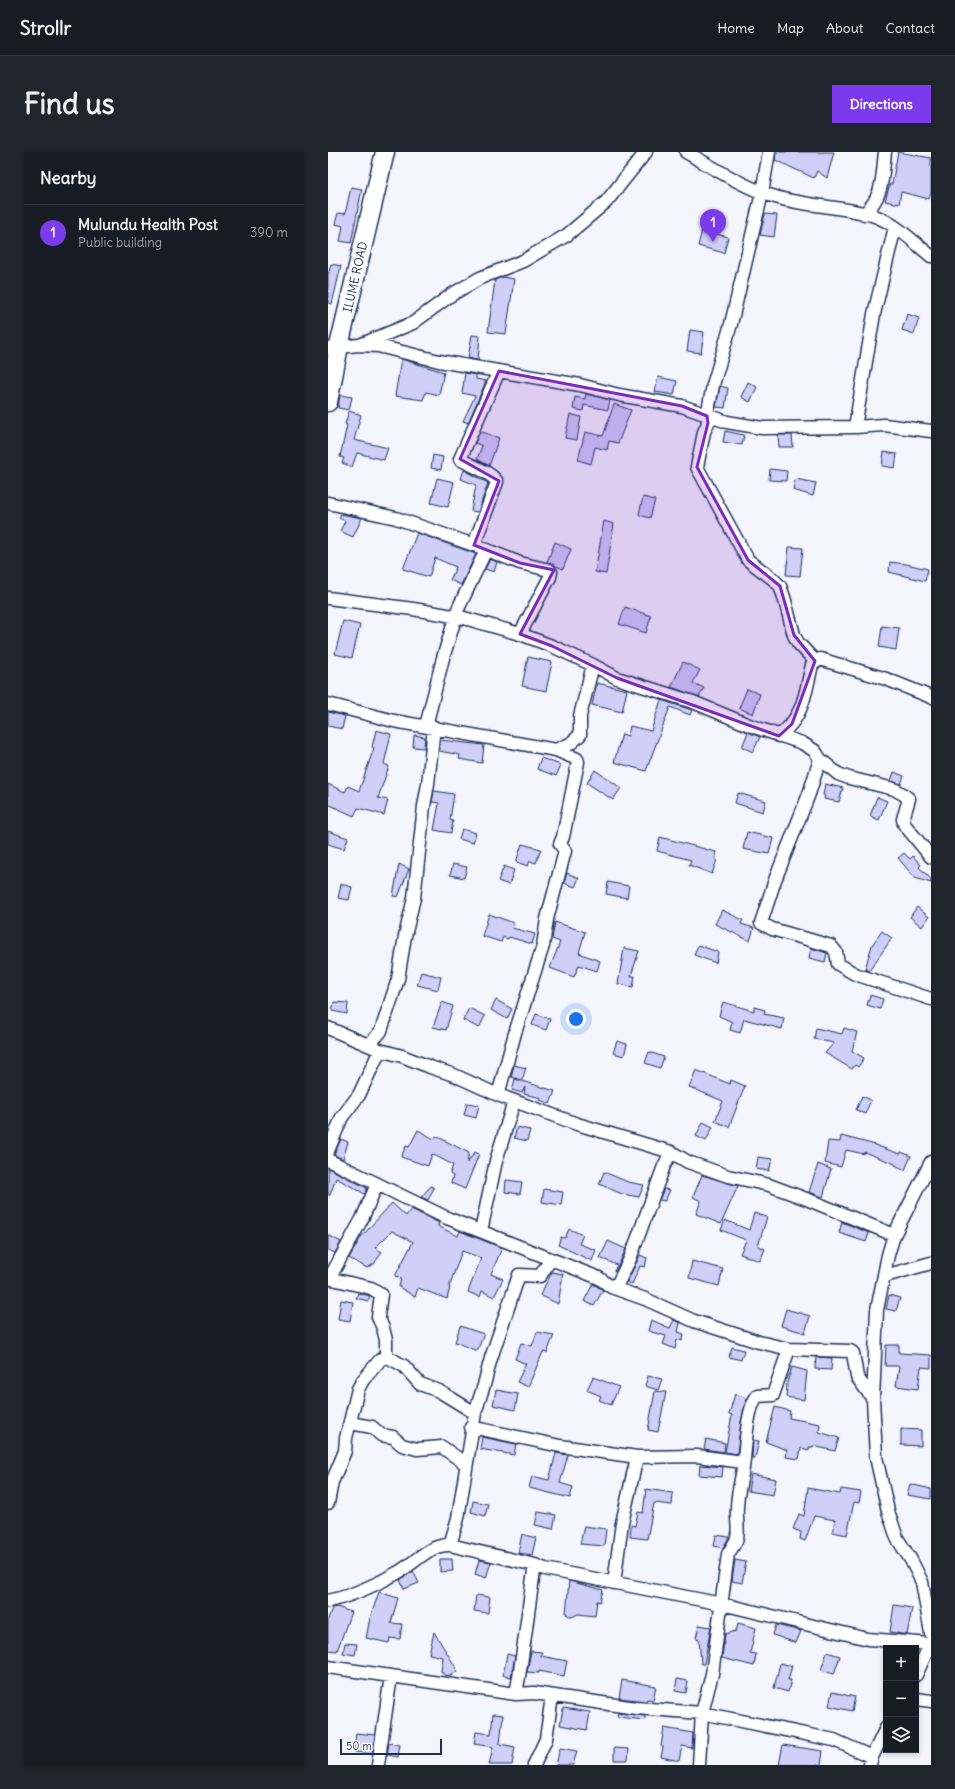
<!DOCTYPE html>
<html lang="en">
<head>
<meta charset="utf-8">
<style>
  :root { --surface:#171b24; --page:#20242c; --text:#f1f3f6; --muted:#9ea1a6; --line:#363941; --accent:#7c3aed }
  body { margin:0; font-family:Delius,sans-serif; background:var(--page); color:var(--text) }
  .controls { position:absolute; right:12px; bottom:12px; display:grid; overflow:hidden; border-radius:0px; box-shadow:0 2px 6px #0003 }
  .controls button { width:36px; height:36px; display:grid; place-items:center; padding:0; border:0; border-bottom:1px solid var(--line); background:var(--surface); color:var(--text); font:20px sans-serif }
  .scale { position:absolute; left:12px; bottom:10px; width:102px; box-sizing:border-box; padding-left:4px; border:2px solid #1b2f5e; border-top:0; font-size:11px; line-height:14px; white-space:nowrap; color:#1b2f5e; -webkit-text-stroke:3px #fff; paint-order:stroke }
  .you { position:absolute; left:248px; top:867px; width:14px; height:14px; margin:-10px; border:3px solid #fff; border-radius:50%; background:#1a73e8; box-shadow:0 0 0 6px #1a73e833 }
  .badge { display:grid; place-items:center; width:26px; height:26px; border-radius:50%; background:var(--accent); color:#fff; font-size:13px; font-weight:700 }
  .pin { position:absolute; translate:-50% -33px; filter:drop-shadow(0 1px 2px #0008) }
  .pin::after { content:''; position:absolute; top:21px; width:14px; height:12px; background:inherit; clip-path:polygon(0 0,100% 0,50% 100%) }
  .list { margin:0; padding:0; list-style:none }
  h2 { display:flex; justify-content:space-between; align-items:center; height:52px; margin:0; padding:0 16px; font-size:17px }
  h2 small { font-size:13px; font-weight:400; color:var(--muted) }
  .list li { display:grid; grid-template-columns:26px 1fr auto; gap:12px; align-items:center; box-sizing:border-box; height:56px; padding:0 16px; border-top:1px solid var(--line) }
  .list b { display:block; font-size:15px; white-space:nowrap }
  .list p { margin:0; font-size:13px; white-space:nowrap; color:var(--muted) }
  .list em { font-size:13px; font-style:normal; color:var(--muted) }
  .icon { flex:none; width:22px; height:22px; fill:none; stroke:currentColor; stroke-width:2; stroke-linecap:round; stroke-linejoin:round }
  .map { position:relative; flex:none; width:603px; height:1613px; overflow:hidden; border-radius:0px }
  header { display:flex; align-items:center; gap:24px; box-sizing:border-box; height:56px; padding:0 20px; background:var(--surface); border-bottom:1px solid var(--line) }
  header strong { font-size:19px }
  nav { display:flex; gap:22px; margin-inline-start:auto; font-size:14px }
  .intro { display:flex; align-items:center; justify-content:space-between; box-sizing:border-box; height:96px; padding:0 24px }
  h1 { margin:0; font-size:28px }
  .button { padding:10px 18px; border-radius:0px; background:var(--accent); color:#fff; font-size:14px; font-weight:700 }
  main { display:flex; gap:24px; padding:0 24px }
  aside { flex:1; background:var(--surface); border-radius:0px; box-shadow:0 2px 6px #0003 }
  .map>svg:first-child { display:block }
  .building { fill:#cfcff8; stroke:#1b2f5e }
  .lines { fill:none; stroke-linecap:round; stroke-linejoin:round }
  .street-casing { stroke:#1b2f5e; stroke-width:15 }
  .secondary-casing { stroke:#1b2f5e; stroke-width:21 }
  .street { stroke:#fff; stroke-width:12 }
  .secondary { stroke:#fff; stroke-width:18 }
  .marked { fill:#7b2cbf; fill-opacity:0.2; stroke:#7b2cbf; stroke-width:3; stroke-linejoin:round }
  .labels { text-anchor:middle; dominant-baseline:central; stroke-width:4; stroke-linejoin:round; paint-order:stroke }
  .street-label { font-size:12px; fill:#1b2f5e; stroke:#fff }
</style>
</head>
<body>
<header>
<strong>Strollr</strong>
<nav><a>Home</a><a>Map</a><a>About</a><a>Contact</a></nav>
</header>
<div class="intro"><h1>Find us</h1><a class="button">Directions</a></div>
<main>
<aside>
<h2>Nearby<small></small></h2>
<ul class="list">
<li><span class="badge">1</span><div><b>Mulundu Health Post</b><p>Public building</p></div><em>390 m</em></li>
</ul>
</aside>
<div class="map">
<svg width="603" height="1613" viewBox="0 0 603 1613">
  <rect width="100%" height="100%" fill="#f5f5fe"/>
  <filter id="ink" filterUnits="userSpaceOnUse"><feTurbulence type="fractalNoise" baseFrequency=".025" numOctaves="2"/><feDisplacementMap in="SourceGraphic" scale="8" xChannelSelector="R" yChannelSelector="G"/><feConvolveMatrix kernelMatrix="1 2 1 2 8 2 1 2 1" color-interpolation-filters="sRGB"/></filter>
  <g filter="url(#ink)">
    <path class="building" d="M448,0H506L499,26L489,19L486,26L447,8Z
      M570,0L603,6V40L601,47L573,40L571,52L557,49L562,32H564Z
      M23,35L34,37L23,91L12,89L15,74L7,72L10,61L17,62Z
      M437,62L449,63L446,85L432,83Z
      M374,78L400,85L396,101L370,94Z
      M3,112L13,114L4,152L0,151V123Z
      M174,125L186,127L178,182L160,180L167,128Z
      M579,162L591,166L586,182L574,178Z
      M362,178L376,180L373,201L359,199Z
      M144,183L152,184L150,208L140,206Z
      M73,207L116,220L111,243L98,240L95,248L67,244Z
      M137,221L148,223V227L158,229L140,271L135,269L147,244L134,241Z
      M330,225L349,229L346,243L327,240Z
      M420,230L429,235L422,250L413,245Z
      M392,234L400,236L397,256L388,255Z
      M258,242L282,248L280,258L256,253L255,259L245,257L247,245L257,247Z
      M12,243L24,245L21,258L10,256Z
      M286,252L303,258L290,291L281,289L279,298L267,295L263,312L250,308L257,280L275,284Z
      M21,259L33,263L26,288L60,296L56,308L29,301L24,315L14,311L16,306L12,305L19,273L17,272Z
      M242,262L253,265L249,288L237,286Z
      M152,279L171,286L161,314L149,307L154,294L147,291Z
      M397,279L416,283L414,293L395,290Z
      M450,283H464L465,295H451Z
      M556,300L569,302L567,316L554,314Z
      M105,303L115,305L113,318L103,316Z
      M442,317L459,319L458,329L441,328Z
      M136,318L160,331L150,360L143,359L148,333L133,327Z
      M109,326L126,330L120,355L103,351Z
      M467,327L488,331L485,344L465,338Z
      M315,345L327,348L322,366L311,363Z
      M13,362L34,366L25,385L12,379L17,369L11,366Z
      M276,369L286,372L278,422L267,420Z
      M89,381L148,402L133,433L122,428L128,415L107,406L101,425L75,417Z
      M227,390L243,397L235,417L219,410Z
      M461,395L475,396L472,424L458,423Z
      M162,407L169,410L166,420L157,417Z
      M562,410L578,412L600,417L597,429L561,420Z
      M297,455L323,464L318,481L291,472Z
      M15,469L32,473L24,506L7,502Z
      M554,474L571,476L568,498L551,495Z
      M200,505L224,510L218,539L194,534Z
      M355,510L372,518L365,531L376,536L371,545L343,535Z
      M269,531L299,538L294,560L264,553Z
      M419,537L432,542L425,562L411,556Z
      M333,548L364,558L362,563L342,555L318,619L286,610L294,582L300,584L302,574L323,579Z
      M0,560L17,564L14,577L0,574Z
      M48,578L63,582L56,612L61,614L50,646L60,648L56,663L30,656L26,664L0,652V632L17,640L20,634L31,639L46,596L44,595Z
      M420,580L432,585L425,600L414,595Z
      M86,583L97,585L96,596L85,595Z
      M112,588L156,593L154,611L131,607L132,603L111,599Z
      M213,606L233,613L228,624L209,617Z
      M267,618L293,636L285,648L259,631Z
      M566,620L576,624L573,632L563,629Z
      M497,632L515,636L511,650L496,647L497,644L495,643Z
      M106,639L126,642L122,668L125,669L123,681L106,678L111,651L104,650Z
      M410,641L438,649L435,660L407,651Z
      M549,645L559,649L551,668L542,664Z
      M134,677L148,681L145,691L131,687Z
      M0,679L20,686L16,697L0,692Z
      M419,680L445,686L441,702L415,697Z
      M332,685L388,700L387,707L389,708L384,722L361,713L363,708L329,699Z
      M194,692L213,697L208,711L202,709L200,714L188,710Z
      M576,701L582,707L585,704L593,713L591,715L603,727V731L587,726L570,706Z
      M71,712L81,717L70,745L65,744Z
      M125,712L139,715L136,726L122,723Z
      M176,714L186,718L181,733L170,729Z
      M239,721L251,726L247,735L236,731Z
      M280,730L301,734L299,746L278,742Z
      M13,732L24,735L21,748L10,746Z
      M589,755L601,765L594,775L582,765Z
      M394,758L415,768L413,772L426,776L422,789L387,772Z
      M161,762L186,771L184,776L207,782L204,792L181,785L180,787L175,785L173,790L154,784Z
      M227,770L257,780L251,801L272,809L269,819L251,813L246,825L222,816L232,790L224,787Z
      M554,779L564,786L541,819L537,817L544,793Z
      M370,793L390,800L388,811L366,803Z
      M296,796L311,799L303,824H307L305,835L290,832Z
      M483,796L499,801L497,810L481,806Z
      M93,820L113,825L110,838L89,833Z
      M542,843L555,847L552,857L539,853Z
      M168,848L184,857L179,867L163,858Z
      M6,850L20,851L19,862L4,859Z
      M114,850L125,854L118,878L105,875Z
      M395,850L426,859V855L437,858L436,862L456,866L454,877L416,867L412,881L402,878L404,870L391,864Z
      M141,856L157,864L151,876L135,868Z
      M208,862L222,867L218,878L204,873Z
      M488,876L514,882L516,876L529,880L524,899L536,906L530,915L527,913L524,917L497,901L506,891L486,887Z
      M289,889L299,892L296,904L285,901Z
      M321,900L336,905L332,916L317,911Z
      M186,913L198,916L194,928L183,925Z
      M368,918L402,932L403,928L417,934L401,975L387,969L395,949L361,935Z
      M187,927L227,939L222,952L212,948L213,946L196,942L197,935L194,941L184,938Z
      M534,944L543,948L537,962L528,958Z
      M139,951L151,953L148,966L136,963Z
      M375,970L385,975L378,989L368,984Z
      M189,975L202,978L199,989L186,986Z
      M90,978L106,987L108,984L141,1001L139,1011L147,1000L151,1002L137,1037L123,1031L125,1024L122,1022L125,1013L104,1002L100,1014L73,1005L78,994L81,995Z
      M513,984L544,992L572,1002L573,1000L583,1004L577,1018L567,1013V1012L536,1000V1002L518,998L513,1015L497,1011L500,989L512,990Z
      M13,987L20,990L15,1007L6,1003Z
      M430,1005L444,1007L441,1019L428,1017Z
      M490,1012L503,1017L495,1045L481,1040Z
      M0,1016L39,1036L37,1042L8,1026L2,1043H0Z
      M276,1020L300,1030L316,1033L311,1045L294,1042L271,1032Z
      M374,1023L410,1034L393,1072L368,1062L373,1049L365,1045Z
      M178,1028L194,1030L192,1042L177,1040Z
      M103,1034L106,1036L100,1048L93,1045Z
      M216,1037L235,1040L233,1053L214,1050Z
      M336,1037L342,1038L337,1049L331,1048Z
      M64,1051L78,1064L83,1057L111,1071L110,1074L130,1084L132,1079L174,1096L163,1122L175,1127L166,1145L154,1139L152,1145L140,1140L153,1106L134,1099L121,1135H122L119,1147L90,1136L87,1145L71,1135L73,1126L67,1124L85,1090L64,1079L47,1096L54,1100L46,1112L39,1116L21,1106L33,1085Z
      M426,1061L439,1065L430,1094L437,1097L432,1109L412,1102L418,1088L393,1078L397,1068L421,1078Z
      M514,1070L541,1081L538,1090L511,1081Z
      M241,1077L255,1083L251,1092L268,1098L264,1109L230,1093L233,1085L237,1086Z
      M0,1083L13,1090L7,1101L0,1098Z
      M280,1089L298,1097L287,1120L286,1119L289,1113L272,1106Z
      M312,1103L319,1106L317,1115L312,1114L304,1132L299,1130Z
      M364,1109L395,1117L391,1134L361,1126Z
      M224,1120L235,1122L230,1152L212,1143Z
      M265,1132L275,1138L266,1154L256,1149Z
      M30,1141L42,1144L40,1149L28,1146Z
      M561,1143L572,1146L568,1159L558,1157Z
      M13,1148L25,1150L22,1169L10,1167Z
      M458,1157L482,1164L477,1181L453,1174Z
      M323,1168L342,1176L346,1168L352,1171L350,1180L356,1182L354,1189L349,1187L347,1197L335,1192L338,1184L320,1179Z
      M132,1174L156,1182L149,1199L127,1190Z
      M209,1180L226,1183L219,1201L215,1200L200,1235L189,1230L198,1212L187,1207L193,1191L204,1194Z
      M558,1193H571V1201L603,1203V1216L593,1215L590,1237L568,1234L571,1214H557Z
      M404,1195L416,1198L413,1208L401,1205Z
      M488,1205L504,1206L503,1218L487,1217Z
      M464,1215L479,1219L476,1248L458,1245L459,1231Z
      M320,1224L334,1227L330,1238L317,1234Z
      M265,1225L291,1235L283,1253L271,1248L273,1244L259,1238Z
      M168,1238L190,1242L187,1258L165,1253Z
      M327,1239L338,1240L330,1280L320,1278Z
      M407,1242L419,1246L413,1270L409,1302L397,1300L404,1263L401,1262Z
      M447,1255L462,1259L461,1266L492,1272L491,1280L511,1286L507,1299L485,1294V1295H481V1298L473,1296L471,1307L458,1305L459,1298L438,1290Z
      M573,1277L593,1278V1294L573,1293Z
      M154,1285L188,1292L186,1303L152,1297Z
      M378,1287L397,1291L396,1300L376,1297Z
      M425,1288L431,1289L427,1306H424Z
      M228,1301L240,1303L232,1331L245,1335L242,1346L201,1336L204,1324L221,1328Z
      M372,1313L395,1315L394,1325L371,1323Z
      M423,1322L448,1327L445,1343L420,1339Z
      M582,1332L603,1337V1347L579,1343Z
      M480,1336L512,1342L513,1337L533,1340L531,1351L526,1350L519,1383L504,1380L507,1368L486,1364L477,1389L472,1387L473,1380L465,1377L471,1362L476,1364Z
      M318,1337L345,1341L344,1353L326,1351L319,1387L302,1385L303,1373L307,1374L310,1360L315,1361Z
      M145,1349L160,1352L157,1364L143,1360Z
      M210,1360L228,1363L225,1377L207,1373Z
      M256,1374L278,1377L276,1394L252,1392Z
      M194,1382L208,1386L204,1403L190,1401Z
      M388,1383L401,1385L395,1396L386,1394Z
      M112,1407H124L125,1419L112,1420Z
      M151,1408L163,1410L158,1426L147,1422Z
      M407,1408L418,1410L414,1431L404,1429Z
      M85,1419L91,1431L76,1437L72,1428Z
      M241,1429L275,1438L272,1450L269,1449L267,1464L250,1462L244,1465L238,1462Z
      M51,1440L70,1446L63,1471L74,1472L72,1487L62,1486L61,1491L38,1486L42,1466Z
      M148,1443L162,1445L160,1461L146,1459Z
      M566,1453L584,1456L579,1483L562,1480Z
      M9,1455L23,1460L9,1499L0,1498V1467L4,1456Z
      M410,1471L428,1476L422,1501L428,1502L426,1514L394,1506L397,1482L408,1479Z
      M371,1473L383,1475L376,1512H373L371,1487L368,1486Z
      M448,1473L473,1479L468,1491L445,1483Z
      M106,1480L127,1514L129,1519L123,1524L116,1523L113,1519L115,1505L101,1502Z
      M17,1491L29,1492L27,1503L15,1501Z
      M203,1499L214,1500L213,1504L239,1509L236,1524L211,1519V1521L199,1520Z
      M499,1500L512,1504L506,1522L493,1518Z
      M179,1502L187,1504L183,1525L175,1523Z
      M452,1511L464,1514L460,1528H463L460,1540L446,1536Z
      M349,1527L360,1529L358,1541L347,1539Z
      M294,1528L328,1534L325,1548L319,1547L318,1549L291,1546Z
      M504,1540L527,1545L524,1559L501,1554Z
      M235,1556L262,1560L259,1578L232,1573Z
      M290,1561L317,1564V1568L289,1565Z
      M165,1562L175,1563L172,1592L187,1595L184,1613H161L165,1595L146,1592L148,1580L163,1582Z
      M336,1576L365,1581L364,1596L354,1594L351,1609L333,1605L335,1595L333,1594Z
      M28,1581L47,1583L44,1602L26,1600Z
      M61,1591L72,1593L70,1605L59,1603Z
      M455,1593L495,1599L493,1613H451Z
      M232,1596L249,1599L245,1613H228Z
      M286,1596L301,1597L300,1608H286Z"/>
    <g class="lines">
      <defs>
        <path id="street" d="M358,0C382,14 407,30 433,40C467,54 505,53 540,62C565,68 584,89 603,104
          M441,0L434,41L403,172L385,233L379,264L380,271L376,280L369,315L420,408L445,427L452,434L456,445L466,483L470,491L487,509
          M536,62C556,44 554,25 557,0
          M34,192L85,171L123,143L152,126L195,109L239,83L278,50L318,0
          M0,196L31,193L50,194L111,209L252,233L291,243L354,254L399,270L434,276L527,275L556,273L603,279
          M527,275L546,162L567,75
          M0,351L68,366L146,393L192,411L221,418L223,420L222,425L192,482
          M146,393L169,330C162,319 143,314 132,307L171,219
          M0,446L85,457L136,466L192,482L224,494L265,513L252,564V583L242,592L228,598
          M265,513L289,526L365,550L421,573L474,591L487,599L492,607L510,622L521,626L566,637L575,642L581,647L575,667L576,672L603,705
          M0,552L66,569L228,598L249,607L250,610L235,685L232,692L237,699L219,767L215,794L187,881L170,943
          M98,574L115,506L130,457L158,398
          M451,584C476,564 477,542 484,513L492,507L558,527L603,545
          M492,607L481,642L447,728L433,771L444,777L503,794L508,800L510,812L527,822L603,847
          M0,876L52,898L74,904L102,915L126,923L170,943L249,972L343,1000L360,1010L400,1024L441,1033L481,1048L566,1083
          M41,893L53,879L70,827L77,784L86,746L96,654L100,632L106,575
          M0,999L14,965L31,943L52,898
          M0,1008L119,1066L271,1126L283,1135L317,1147L366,1169L431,1190L461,1197L522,1199L525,1201L529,1225L545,1247
          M603,1010L566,1083L560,1103L549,1158L545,1247L548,1305L560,1359L569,1386L583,1408L594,1430L603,1481
          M153,1079L168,1009L186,949
          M557,1124L603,1111
          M0,1126L43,1136L53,1142L50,1165L55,1176L58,1188V1204L52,1208L35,1228L30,1237L18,1286L17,1299L4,1330L0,1351
          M1,1127L34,1067L49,1032
          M283,1135L290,1131L302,1107L336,1014L343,1000
          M58,1204L76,1214L92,1232L111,1239L147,1261
          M22,1271L44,1275L53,1283L65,1285L74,1293L89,1297L114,1295L138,1312
          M143,1275L232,1294L309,1305L369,1304L415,1310
          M122,1393L130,1366L147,1261L156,1233L163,1206L191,1123L212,1124L223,1107
          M286,1431L294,1371L309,1305
          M0,1449C21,1445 50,1432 69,1421C86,1412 101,1392 122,1393L207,1413L217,1417L394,1452L540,1487L603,1492
          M0,1515L188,1542L206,1541L308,1556L374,1561L506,1588L544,1605
          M588,1523L598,1501L603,1497
          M188,1542C196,1499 200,1456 207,1413
          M588,1547L603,1549
          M542,1612L544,1605L558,1576
          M50,1613L63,1524
          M206,1613L218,1587L224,1544
          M371,1613L374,1561L384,1522L400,1402C403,1397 407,1392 409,1386C411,1380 408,1364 409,1356C409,1344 412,1334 414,1322C418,1303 417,1260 429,1244L445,1243L461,1197"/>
        <path id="secondary" d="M0,250L11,194L57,0"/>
      </defs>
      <use href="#street" class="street-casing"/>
      <use href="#secondary" class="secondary-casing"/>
      <use href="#street" class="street"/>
      <use href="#secondary" class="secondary"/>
    </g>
  </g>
  <path class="marked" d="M171,219L354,254L379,264L380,271L369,315L420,408L452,434L466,483L487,509L464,572L451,584L289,526L224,494L192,482L226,418L192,411L146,393L171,329L132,307Z"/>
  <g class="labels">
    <g class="street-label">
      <text transform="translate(27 125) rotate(-77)">ILUME ROAD</text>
    </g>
  </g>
</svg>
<div class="controls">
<button>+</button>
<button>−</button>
<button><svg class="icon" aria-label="layers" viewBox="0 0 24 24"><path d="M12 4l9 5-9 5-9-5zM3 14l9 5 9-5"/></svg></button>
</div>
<div class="scale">50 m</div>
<div class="you"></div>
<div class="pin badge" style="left:385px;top:90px">1</div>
</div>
</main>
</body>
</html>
